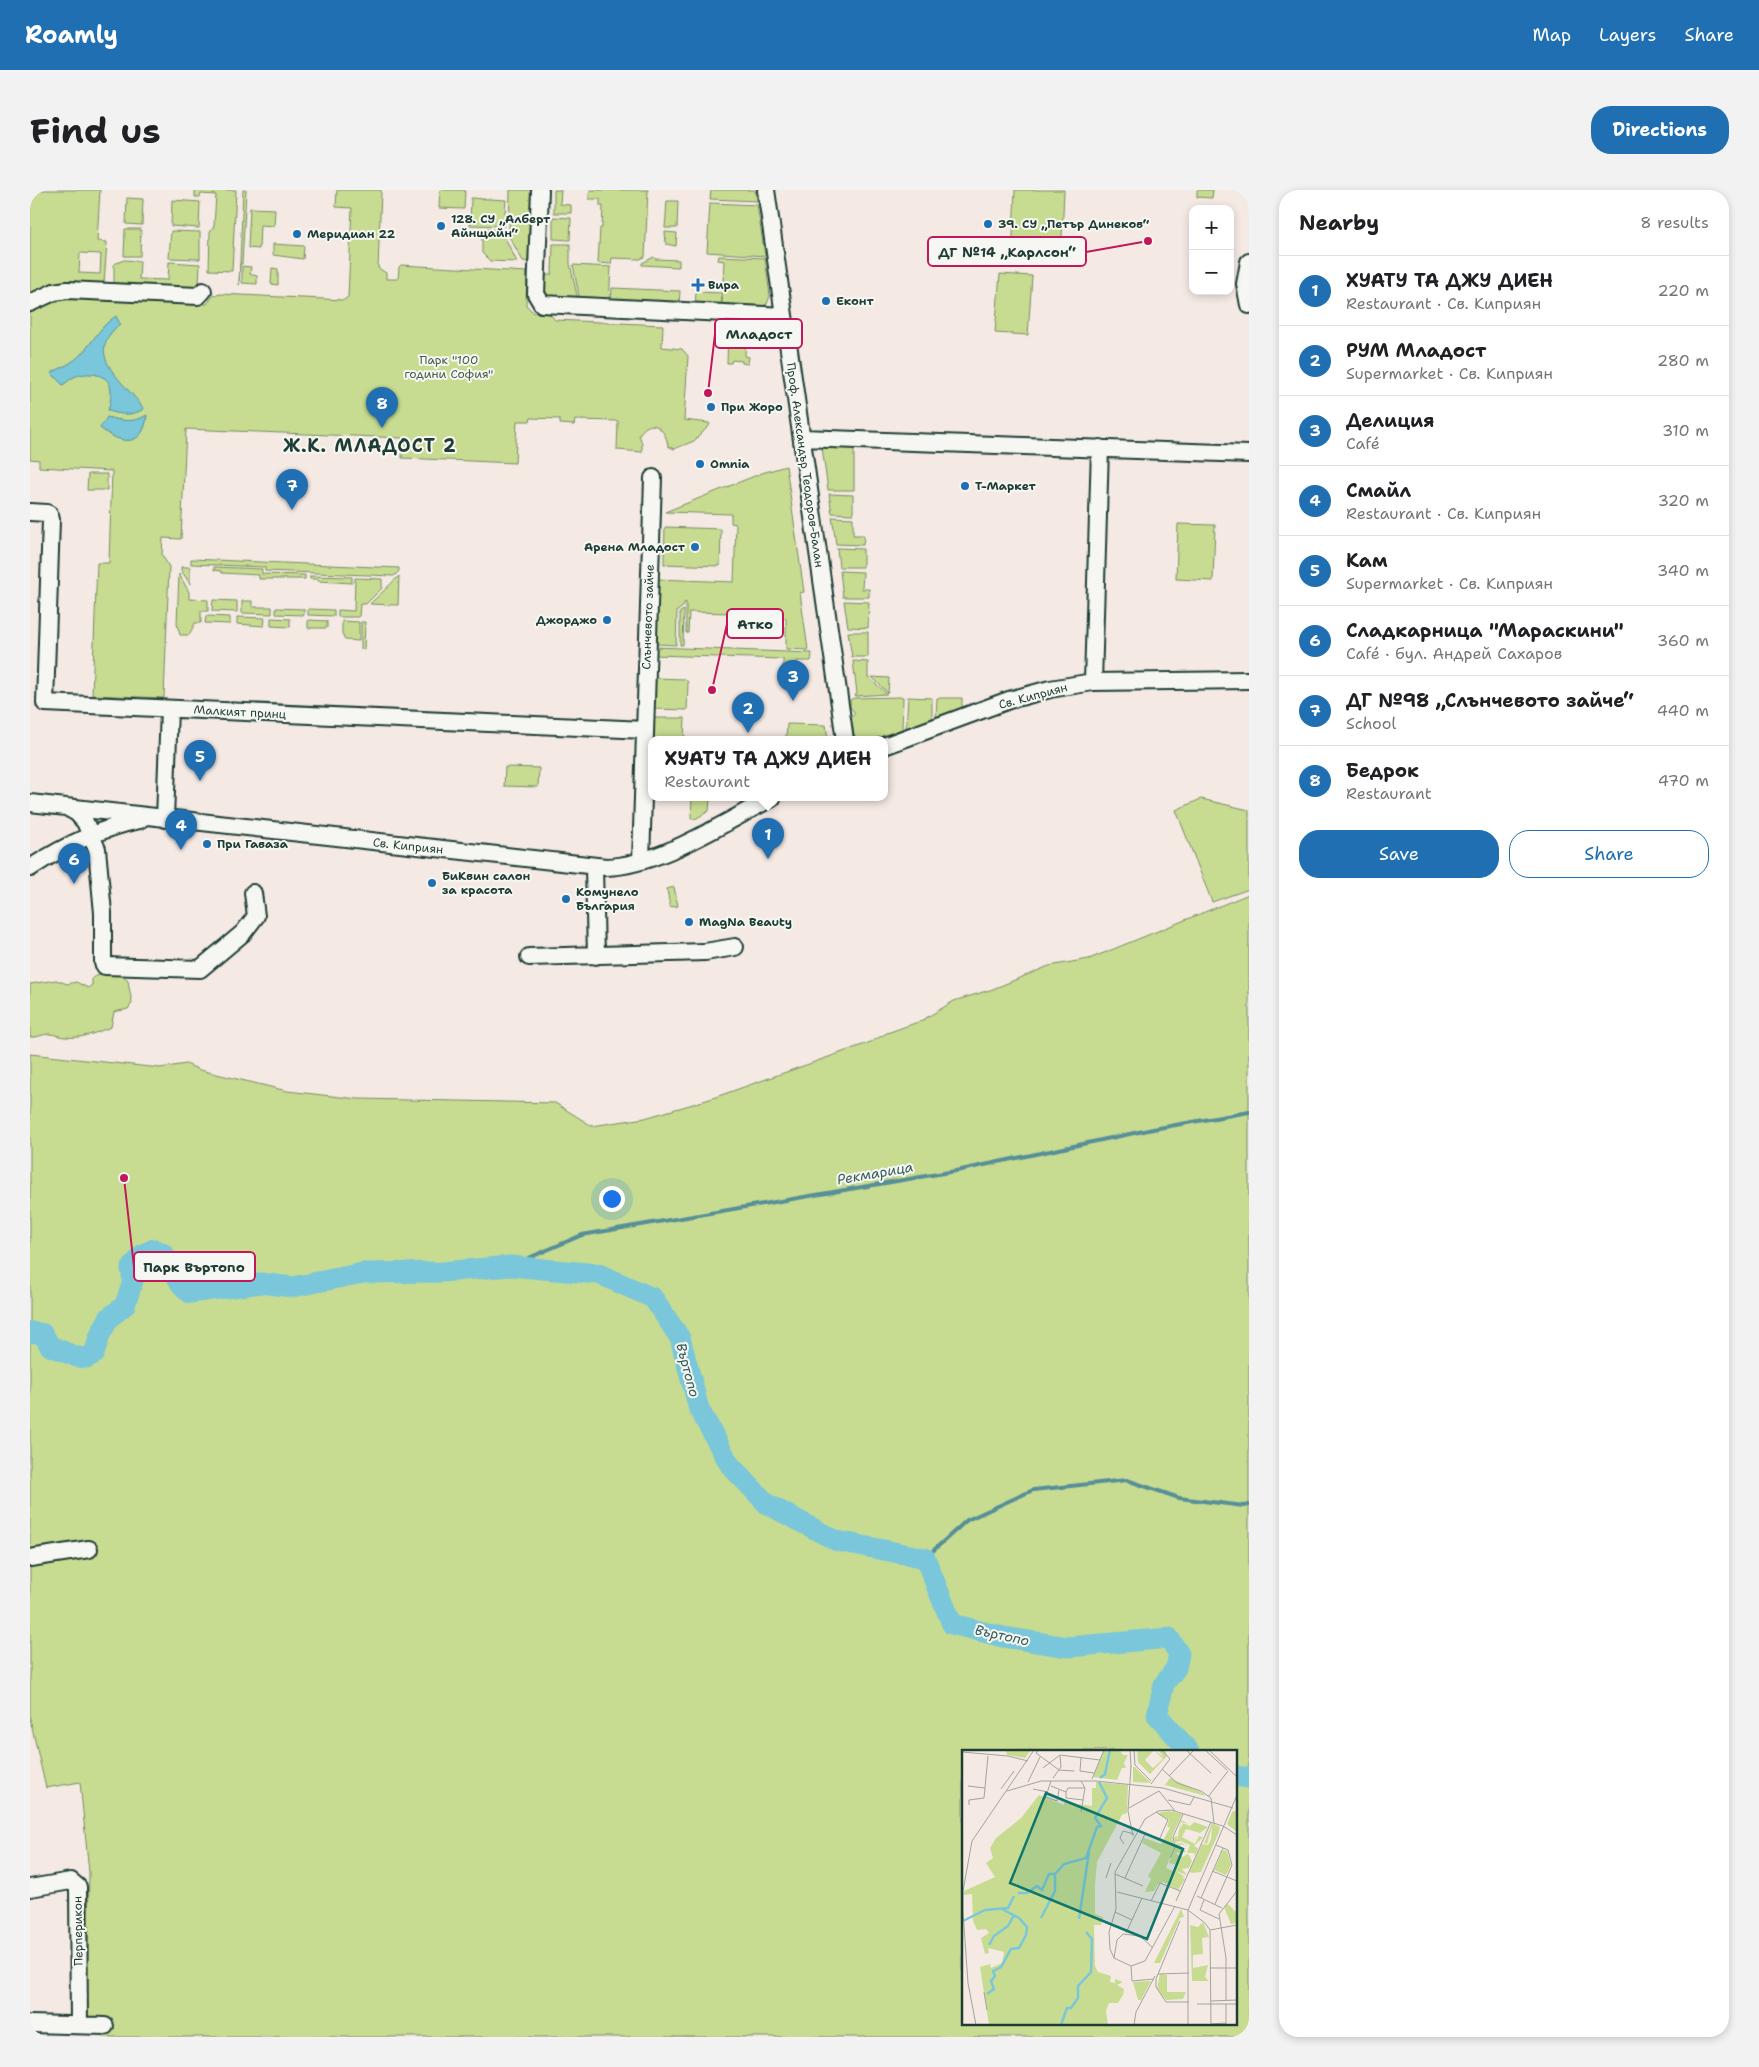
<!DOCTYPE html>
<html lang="en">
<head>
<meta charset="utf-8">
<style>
  :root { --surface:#fff; --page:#f2f2f2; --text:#202124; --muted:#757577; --line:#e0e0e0; --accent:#1f6fb2 }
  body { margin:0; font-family:"Shantell Sans",sans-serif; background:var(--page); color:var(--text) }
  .controls { position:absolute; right:15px; top:15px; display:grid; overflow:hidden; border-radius:10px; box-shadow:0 2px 8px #0003 }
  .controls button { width:45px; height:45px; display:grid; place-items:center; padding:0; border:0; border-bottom:1px solid var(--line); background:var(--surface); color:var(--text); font:25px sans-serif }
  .you { position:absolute; left:581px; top:1008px; width:18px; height:18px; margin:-12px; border:4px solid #fff; border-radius:50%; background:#1a73e8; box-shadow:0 0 0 8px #1a73e833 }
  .badge { display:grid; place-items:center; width:32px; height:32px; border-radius:50%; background:var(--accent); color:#fff; font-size:16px; font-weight:700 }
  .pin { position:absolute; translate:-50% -41px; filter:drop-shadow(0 1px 2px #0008) }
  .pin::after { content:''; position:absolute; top:26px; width:18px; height:15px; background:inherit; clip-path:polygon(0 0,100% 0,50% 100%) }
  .popup { position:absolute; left:618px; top:546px; width:240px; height:65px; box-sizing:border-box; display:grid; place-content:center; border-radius:10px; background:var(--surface); filter:drop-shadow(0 1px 4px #0005); font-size:16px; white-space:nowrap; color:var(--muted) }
  .popup b { font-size:19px; color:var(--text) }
  .popup::after { content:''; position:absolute; left:50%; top:100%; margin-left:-10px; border:10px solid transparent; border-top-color:var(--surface) }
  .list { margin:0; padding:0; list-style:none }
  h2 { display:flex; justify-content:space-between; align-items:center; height:65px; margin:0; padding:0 20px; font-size:21px }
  h2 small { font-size:16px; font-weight:400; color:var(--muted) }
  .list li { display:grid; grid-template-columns:32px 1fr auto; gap:15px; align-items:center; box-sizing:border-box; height:70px; padding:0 20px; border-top:1px solid var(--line) }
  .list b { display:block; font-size:19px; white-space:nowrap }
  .list p { margin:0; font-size:16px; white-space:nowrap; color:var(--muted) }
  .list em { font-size:16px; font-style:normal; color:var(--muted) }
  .actions { display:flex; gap:10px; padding:15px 20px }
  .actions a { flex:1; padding:11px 0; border:1px solid var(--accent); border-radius:20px; text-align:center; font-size:18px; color:var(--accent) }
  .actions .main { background:var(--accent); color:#fff }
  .map { position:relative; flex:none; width:1219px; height:1847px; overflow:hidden; border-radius:20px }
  header { display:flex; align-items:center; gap:30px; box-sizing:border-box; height:70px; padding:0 25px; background:var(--accent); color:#fff }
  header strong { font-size:24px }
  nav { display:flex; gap:28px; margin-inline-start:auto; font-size:18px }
  .intro { display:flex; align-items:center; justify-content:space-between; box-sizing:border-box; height:120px; padding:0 30px }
  h1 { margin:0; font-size:35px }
  .button { padding:12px 22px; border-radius:20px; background:var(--accent); color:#fff; font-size:18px; font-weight:700 }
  main { display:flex; gap:30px; padding:0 30px }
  aside { flex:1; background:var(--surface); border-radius:20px; box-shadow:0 2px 8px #0003 }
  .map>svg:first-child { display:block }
  .green { fill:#c8dc91; stroke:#748c62; fill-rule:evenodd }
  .water { fill:#7ac6da; stroke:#568f98 }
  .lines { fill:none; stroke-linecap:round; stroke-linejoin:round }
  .stream { stroke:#568f98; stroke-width:4 }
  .river { stroke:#7ac6da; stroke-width:21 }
  .minor-casing { stroke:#1f3d34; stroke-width:20 }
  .minor { stroke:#f6f6f2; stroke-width:16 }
  .poi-dot { fill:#1f6fb2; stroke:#f6f6f2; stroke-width:2 }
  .labels { text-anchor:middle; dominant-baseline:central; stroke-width:4; stroke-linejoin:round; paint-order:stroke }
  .poi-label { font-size:12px; font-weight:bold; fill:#1f3d34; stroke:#f6f6f2; text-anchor:start }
  .park-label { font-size:12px; fill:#415d47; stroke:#f6f6f2 }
  .street-label { font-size:12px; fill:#1f3d34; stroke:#f6f6f2 }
  .water-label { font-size:14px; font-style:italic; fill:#365f5e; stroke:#f6f6f2 }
  .district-label { font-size:18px; font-weight:bold; letter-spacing:1px; fill:#1f3d34; stroke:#f6f6f2 }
  .inset-river { fill:none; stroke:#7ac6da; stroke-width:2.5 }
  .inset-road { fill:none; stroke:#9fa49e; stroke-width:1 }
  .view { fill:#0f766e; fill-opacity:0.15; stroke:#0f766e; stroke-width:2.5 }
  .inset-edge { fill:none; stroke:#1f3d34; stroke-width:2.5 }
  .leader { fill:none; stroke:#c2185b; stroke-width:2 }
  .callout-dot { fill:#c2185b; stroke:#f6f6f2; stroke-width:2 }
  .callout { fill:#f6f6f2; stroke:#c2185b; stroke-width:2 }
  .callout-label { font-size:14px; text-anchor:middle; font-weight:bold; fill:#1f3d34 }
</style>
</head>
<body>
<header>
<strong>Roamly</strong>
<nav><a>Map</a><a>Layers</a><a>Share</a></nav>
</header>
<div class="intro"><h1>Find us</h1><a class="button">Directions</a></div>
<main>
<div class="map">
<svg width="1219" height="1847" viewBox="0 0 1219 1847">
  <rect width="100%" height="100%" fill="#f5e9e4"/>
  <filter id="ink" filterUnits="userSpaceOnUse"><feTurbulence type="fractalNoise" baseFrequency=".02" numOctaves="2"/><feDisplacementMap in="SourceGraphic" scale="10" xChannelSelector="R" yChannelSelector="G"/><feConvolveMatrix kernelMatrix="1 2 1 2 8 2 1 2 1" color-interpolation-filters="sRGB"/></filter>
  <g filter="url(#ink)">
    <path class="green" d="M0,0H70L67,51L77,52L74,93L0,105ZM50,63L71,64L70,84L49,83Z
      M165,0H206L202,81L179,80L180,42L184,36L186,5L171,4L170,7H165Z
      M213,0H216L212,74H210L209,95Z
      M307,0H351L348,78L356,83V89H368L369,77L371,75L497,82L496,115L504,123L520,124L525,130L633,135L632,157L652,159L658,166L654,230L679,233L680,235L664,251L644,259L638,256C636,239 621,225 609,245L612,253V262L587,260L588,231L545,230L544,235L530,234V229L501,228L500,231H487L485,273L372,268V248L156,239L151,349L133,348L132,365L139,377L134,508L62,505L67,373H79L82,281L9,277V270L0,269V123L27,110L52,106L177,114L183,106L190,104L314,110L318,107L322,18L306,17Z
      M410,0H435L434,19L409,18Z
      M480,0H501L498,72L493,71L476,41L479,40Z
      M524,0H531L530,14L541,15V23H524Z
      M560,0H618L615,67L610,69L582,68L581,74L568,73L570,38H572L573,16H570V9H559Z
      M681,0H725L727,11L680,9Z
      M985,0H1034L1031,72L982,69Z
      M1167,0H1183L1182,8L1167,7Z
      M97,8L113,9L112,35L96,34Z
      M441,8L476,10L474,36L440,35Z
      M142,10L170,12L169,38L141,36Z
      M637,11H648L647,38H635Z
      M680,13L727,15L735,66L677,62Z
      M220,18L245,19L244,36L230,35L229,59L218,58Z
      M523,27L541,28L540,50L523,49Z
      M95,39H111L110,66H94Z
      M455,39L469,40L472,42L487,72L460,71L452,63V42Z
      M141,41L170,42V69L139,68Z
      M635,42L647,43L646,56L636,54Z
      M243,54L274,56L273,69L243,65Z
      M523,54H540V74L548,110L513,106L512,87L522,84Z
      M689,66L735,68L740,106L737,114L733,116L692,114L694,71L688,70Z
      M624,67L625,69L649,70V77L612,75V73Z
      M94,70L110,71L109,89L138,90L139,72L170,74L169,95L168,98L84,95V74Z
      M543,75L581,77L579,112L550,111Z
      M212,76L221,77L220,84L227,86V94L212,93Z
      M242,78L248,79V95L241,94Z
      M970,84L1002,86L998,145L965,143Z
      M582,98L650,101L649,115L581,112Z
      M666,102L692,103L691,117L665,116Z
      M698,144L727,146V148L716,147L715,166L719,167L718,174L712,173V171L702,170L701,173H697Z
      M792,257L824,258V300H798Z
      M756,276L774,402L770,403L778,460L756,459V428L707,426L706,423L659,422L658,443H656V412L654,413V416L647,421L646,455L625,454L627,389L704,392L706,334L701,333V324L635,322L732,283Z
      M58,284H77V300H57Z
      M799,304L823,305V324L802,323Z
      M802,327L823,328V345H834L833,355L806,354Z
      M1148,334L1185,335L1183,391L1146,389Z
      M635,337L691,339L690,376L634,374Z
      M807,358L833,359V377H809Z
      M161,369L369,378V381L364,386L235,381V377L161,374Z
      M151,377H160V394L151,380Z
      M184,377L232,379V384L275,385V389H229V385L192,383L191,381L184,380Z
      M810,381L833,382L832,399H839V407H813Z
      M149,384L159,402V409L178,410V421H171V433H165L159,445H150L147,434Z
      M280,386L322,387V393L288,391V389H280Z
      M369,386L368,415L340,414Z
      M325,388L352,389V398L336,414H330L329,427H308V420L324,421Z
      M183,410L207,411V422L182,421Z
      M212,411H222V417H242V424L212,423Z
      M814,411L839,412L838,438L818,437Z
      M246,418L274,419V425L246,424Z
      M278,419L304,420V426L278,425Z
      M654,420L653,455H650V422Z
      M176,426L200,427V434L175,433Z
      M207,427L235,428L234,436L207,434Z
      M241,428L260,429V437L241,436Z
      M278,430L297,431V438H278Z
      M312,431L329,432V451L315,450L312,443Z
      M331,432H335L334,460L331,459Z
      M818,442H838V467H822Z
      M625,457L782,463L781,471H767V481H753V469L624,465Z
      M823,471L838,472V487L857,504L825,506L827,503Z
      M842,487L859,488L858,503Z
      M624,488L655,489L658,492L657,520L624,519Z
      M873,507L872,539L841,550L828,549L823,543L821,528L825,523L820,517V510L824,508Z
      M878,507L902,508V529L876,538Z
      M907,508H932V518L906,527Z
      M622,528H655L654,550H622Z
      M757,534L796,535L798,550H756Z
      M475,577L509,578L508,597L474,596Z
      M662,608H680L679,621L665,629H661Z
      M1171,609L1219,620V699L1182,712L1146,620Z
      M742,629L744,640L728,643L727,637Z
      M644,697L648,716L640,717L637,699Z
      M1219,704V1847H74L75,1836H57L59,1682L50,1592L16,1598L0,1529V864L130,878L156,874L170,880L257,901L328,909L525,913L562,936L615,928L680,909L841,852L857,843L891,831L924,811L963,799L1019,776L1059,769ZM933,1561H1205V1833H933Z
      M77,781L91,785L98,791L102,813L98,819L84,822L81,837C65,843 52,849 35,847C30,847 25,844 19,844C13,844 7,848 0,847V794L26,790L37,794L46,792L58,798L62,795V788Z"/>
    <path class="water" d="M86,126L90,134C51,166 95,191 114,219C102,226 92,225 78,221C80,213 83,202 79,193C73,182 52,182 42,188C39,190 36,193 33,195L21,183C32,177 43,173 51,164C64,151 70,136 86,126Z
      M117,225C114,258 91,255 70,238L77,227C92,231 104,233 117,225Z"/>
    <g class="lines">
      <path class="stream" d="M480,1076L552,1045L931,980L1123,939L1219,922
        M895,1368L937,1330L1003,1300L1097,1290L1149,1308L1214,1316L1219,1315"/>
      <path class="river" d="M0,1142L13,1144L20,1156L47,1167L57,1168L64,1164L70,1145L79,1128L95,1115L103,1091L101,1079L113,1064L124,1059L134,1064L151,1094L160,1103L231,1093L262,1097L333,1083L412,1082L480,1076L569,1084L623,1108L650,1148L669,1219L700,1275L737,1314L807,1351L895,1368L922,1434L973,1447L1039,1457L1139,1448L1149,1464L1146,1478L1134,1494L1127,1525L1159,1561
        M1205,1586L1219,1588"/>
      <defs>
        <path id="minor" d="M510,0L506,104L512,114L754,126
          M736,0L815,550
          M1219,72L1215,94L1219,115
          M0,113L24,102L37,100L168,106L173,101
          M772,248L1219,264
          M0,322L17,323L20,325L21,330L15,513L615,540
          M1063,492L1070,258
          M854,556L979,510L1020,499L1063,492L1219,490
          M0,613L576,677C629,676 694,632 742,608
          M38,618L47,623L55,632L67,659L73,723V773L75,776L170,779L213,743L226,726L223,703
          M135,629L139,519
          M611,671L623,288
          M564,677L566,766
          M0,678C34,656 70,638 110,630
          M499,767L675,762L705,757
          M0,1368L59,1359
          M0,1698L41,1691L48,1697L49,1835
          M0,1834L75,1836"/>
      </defs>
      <use href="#minor" class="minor-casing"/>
      <use href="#minor" class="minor"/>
    </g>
  </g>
  <g class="poi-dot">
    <circle cx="958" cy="34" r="5"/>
    <circle cx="411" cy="36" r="5"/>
    <circle cx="267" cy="44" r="5"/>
    <path d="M665.5 87.5h5v5h5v5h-5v5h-5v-5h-5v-5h5z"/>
    <circle cx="796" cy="111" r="5"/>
    <circle cx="681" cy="217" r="5"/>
    <circle cx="670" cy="274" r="5"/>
    <circle cx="935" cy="296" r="5"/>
    <circle cx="665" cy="357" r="5"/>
    <circle cx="577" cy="430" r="5"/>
    <circle cx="177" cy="654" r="5"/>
    <circle cx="402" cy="693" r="5"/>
    <circle cx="536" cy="709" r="5"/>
    <circle cx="659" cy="732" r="5"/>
  </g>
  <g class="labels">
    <g class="poi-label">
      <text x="421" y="29">128. СУ „Алберт<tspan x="421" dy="14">Айнщайн“</tspan></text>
      <text x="968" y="34">39. СУ „Петър Динеков“</text>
      <text x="277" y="44">Меридиан 22</text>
      <text x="678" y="95">Вира</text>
      <text x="806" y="111">Еконт</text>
      <text x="691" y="217">При Жоро</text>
      <text x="680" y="274">Omnia</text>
      <text x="945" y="296">Т-Маркет</text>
      <text x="655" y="357" text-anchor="end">Арена Младост</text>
      <text x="567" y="430" text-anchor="end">Джорджо</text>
      <text x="187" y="654">При Гаваза</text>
      <text x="412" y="686">БиКвин салон<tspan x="412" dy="14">за красота</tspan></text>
      <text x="546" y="702">Комунело<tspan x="546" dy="14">България</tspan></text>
      <text x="669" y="732">MagNa Beauty</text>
    </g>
    <g class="park-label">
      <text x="419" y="170">Парк "100<tspan x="419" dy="14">години София"</tspan></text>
    </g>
    <g class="street-label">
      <text transform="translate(775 275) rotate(82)">Проф. Александър Теодоров-Балан</text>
      <text transform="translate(618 427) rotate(-88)">Слънчевото зайче</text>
      <text transform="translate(1003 506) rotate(-15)">Св. Киприян</text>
      <text transform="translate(210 522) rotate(3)">Малкият принц</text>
      <text transform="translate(378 656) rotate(6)">Св. Киприян</text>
      <text transform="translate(48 1741) rotate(-91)">Перперикон</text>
    </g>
    <g class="water-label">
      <text transform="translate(845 983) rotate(-10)">Рекмарица</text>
      <text transform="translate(658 1180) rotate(75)">Въртопо</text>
      <text transform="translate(972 1445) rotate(12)">Въртопо</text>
    </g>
    <g class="district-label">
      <text x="340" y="256">Ж.К. МЛАДОСТ 2</text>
    </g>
  </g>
  <g transform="translate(932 1560)">
    <rect width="275" height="275" fill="#f5e9e4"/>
    <path d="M44,0H69L63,8L45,5ZM142,0H158L161,5H166L162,13L164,18H160L155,30L131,27ZM175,0H192L183,10L191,18L201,9L192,0L202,7L196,0H203L205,6L188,24L176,12ZM171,17H173L189,33L171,32ZM208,28L239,42L244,46L203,35ZM134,32L166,35L165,63L160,65L135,112L133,135V164L141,167L139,175H132L133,216L136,222L149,226L148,232L153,233V229L161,232L155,235L162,239L161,245L156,253H147L144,261L146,275H27L18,217L28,214L29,218L40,213L42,202L26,198L27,203L23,204L19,188L27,183L24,179L15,180L11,171L10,144L2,145V141L33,127L24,113L31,108L28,98L34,88L59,68L77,45L102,55V52L130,56V38H134ZM275,60V82L265,74L270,62ZM207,61L220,64L210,86L212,97L204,118L213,122L215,115L207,113L213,94L219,93L227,96L217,94L224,102L213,103L221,107L225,104L227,105L223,109L227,105L230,111L227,118L220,119L224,124L226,121L224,125L214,121L223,127H220L223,129L216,140L201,132L196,134L192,141L183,142L189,129L186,126L199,103L180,93L182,88L199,94L208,78L205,76L207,70L195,63ZM219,70L227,74L219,72L218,80L221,73L228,76L232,72L246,77L238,83L224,79L220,87L233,94L237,86L241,87L232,96L236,98L233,106L232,103H225L228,95L218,91L213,93L212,87L215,86V91ZM250,73L258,77L257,82L239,122L230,123L227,122L240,94L246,95L249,89L250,76L245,94L242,93ZM261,100L265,101L269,115L264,125L252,120ZM266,154L275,163V173L269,174L262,157ZM219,159L222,167L218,168L198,213H192ZM241,172L247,187L240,188L241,204L231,205V218L246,215L243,227L247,231H230L228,175L236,177ZM198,224L205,225V242H224L221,249L204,250L195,239ZM189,231L179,250H176L171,232Z" fill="#c8dc91"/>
    <path class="inset-river" d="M138,28L143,24L148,0M56,143H65L75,136L80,140L87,124H93L102,114L124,108L135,77L139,76L133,68L145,48L137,32M79,168L93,141V124M117,169L127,102M1,171L23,160L46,158L52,146M27,195L32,186L46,176L52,165M25,244L32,239L29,231L33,226L31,221L39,217L49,199L57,198L64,185L65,177L57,168L40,159M99,275L105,258H109L116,248V236L129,222L130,189L124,182"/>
    <path class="inset-road" d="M76,0L74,3L97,20L112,21M168,0L169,17M172,0L173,15L189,31M224,0L249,23M243,0L265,20M247,0L275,27M0,2L46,6L66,11M119,8L118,21L132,23M81,18L98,5L138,10M200,19L215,33L239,41L249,48L252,73M207,26L232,0M91,28L99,17L98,6M130,29L142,0M119,31L123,38L119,62M66,32L78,7M189,34L208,9L200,0M6,36L23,38M89,36L104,42M39,39L52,21M71,39L86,42M45,41L79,31H134L201,38L271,58M197,41L213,61M104,42V48L121,50M104,42L106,38H123M84,47L95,51L97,40M246,47L266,21M83,49L89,31M206,50L228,55L232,47M7,55V50L22,48L26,6M167,58L197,41M166,61L171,86M166,61L169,16M162,94L158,88L161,81L172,84M208,108L213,97L211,87L221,64M250,121L275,131M153,124L181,136M144,128L149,113M163,128L183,84L197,90L206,70L194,62M155,142L226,160L243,173L248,180L249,275M235,146L260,158M239,148L261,98M242,150L238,160L257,169M189,151L198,133L218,141M214,151L249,72M253,154L270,115L266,100L254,95M213,156L183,211L169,216L152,208L148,199L147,182L154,159L153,122L183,69L196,61L209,60L261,76L275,85M153,162L170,170M218,171L194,229V237L204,252H227M248,180L275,175M164,183L180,148M152,208L155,190L161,184L178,186L191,198M169,216L170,231L192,229M248,218H275M196,224L227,223M22,242L25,260M264,250V208L257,164L275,141M249,251L275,250M235,254H275M264,254V275M249,274L264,273M14,275L6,233L1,162V141L10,91L72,0M172,275L174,262L193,226M226,275V160L275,45"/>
    <path class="view" d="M84,43L221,99L185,189L48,133Z"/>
    <rect width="275" height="275" class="inset-edge"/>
  </g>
  <path class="leader" d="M1118 51L1056 62M678 203L685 144M682 500L697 434M94 988L104 1077"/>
  <g class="callout-dot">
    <circle cx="1118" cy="51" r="5"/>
    <circle cx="678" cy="203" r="5"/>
    <circle cx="682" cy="500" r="5"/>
    <circle cx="94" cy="988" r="5"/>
  </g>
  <g class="callout">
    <rect x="898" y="47" width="158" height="29" rx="5"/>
    <rect x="685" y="129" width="87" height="29" rx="5"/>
    <rect x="697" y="419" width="56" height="29" rx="5"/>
    <rect x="104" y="1062" width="121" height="29" rx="5"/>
  </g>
  <g class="callout-label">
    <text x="977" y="67">ДГ №14 „Карлсон“</text>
    <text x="729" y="149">Младост</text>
    <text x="725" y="439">Атко</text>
    <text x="164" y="1082">Парк Въртопо</text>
  </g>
</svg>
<div class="controls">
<button>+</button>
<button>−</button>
</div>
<div class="you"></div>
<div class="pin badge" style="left:738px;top:669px">1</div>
<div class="popup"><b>ХУАТУ ТА ДЖУ ДИЕН</b>Restaurant</div>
<div class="pin badge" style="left:718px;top:543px">2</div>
<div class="pin badge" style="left:763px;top:511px">3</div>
<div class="pin badge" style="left:151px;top:660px">4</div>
<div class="pin badge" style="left:170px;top:591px">5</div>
<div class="pin badge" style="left:44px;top:694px">6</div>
<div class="pin badge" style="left:262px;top:320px">7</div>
<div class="pin badge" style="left:352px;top:238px">8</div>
</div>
<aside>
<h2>Nearby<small>8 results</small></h2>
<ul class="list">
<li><span class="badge">1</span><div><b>ХУАТУ ТА ДЖУ ДИЕН</b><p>Restaurant · Св. Киприян</p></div><em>220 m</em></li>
<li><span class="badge">2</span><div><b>РУМ Младост</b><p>Supermarket · Св. Киприян</p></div><em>280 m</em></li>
<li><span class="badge">3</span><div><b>Делиция</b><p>Café</p></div><em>310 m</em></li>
<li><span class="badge">4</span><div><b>Смайл</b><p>Restaurant · Св. Киприян</p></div><em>320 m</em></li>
<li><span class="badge">5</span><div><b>Кам</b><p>Supermarket · Св. Киприян</p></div><em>340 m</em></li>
<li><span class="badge">6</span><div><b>Сладкарница &quot;Мараскини&quot;</b><p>Café · бул. Андрей Сахаров</p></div><em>360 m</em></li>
<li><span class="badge">7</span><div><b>ДГ №98 „Слънчевото зайче“</b><p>School</p></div><em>440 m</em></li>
<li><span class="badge">8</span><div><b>Бедрок</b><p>Restaurant</p></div><em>470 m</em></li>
</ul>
<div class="actions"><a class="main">Save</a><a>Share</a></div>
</aside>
</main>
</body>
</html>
